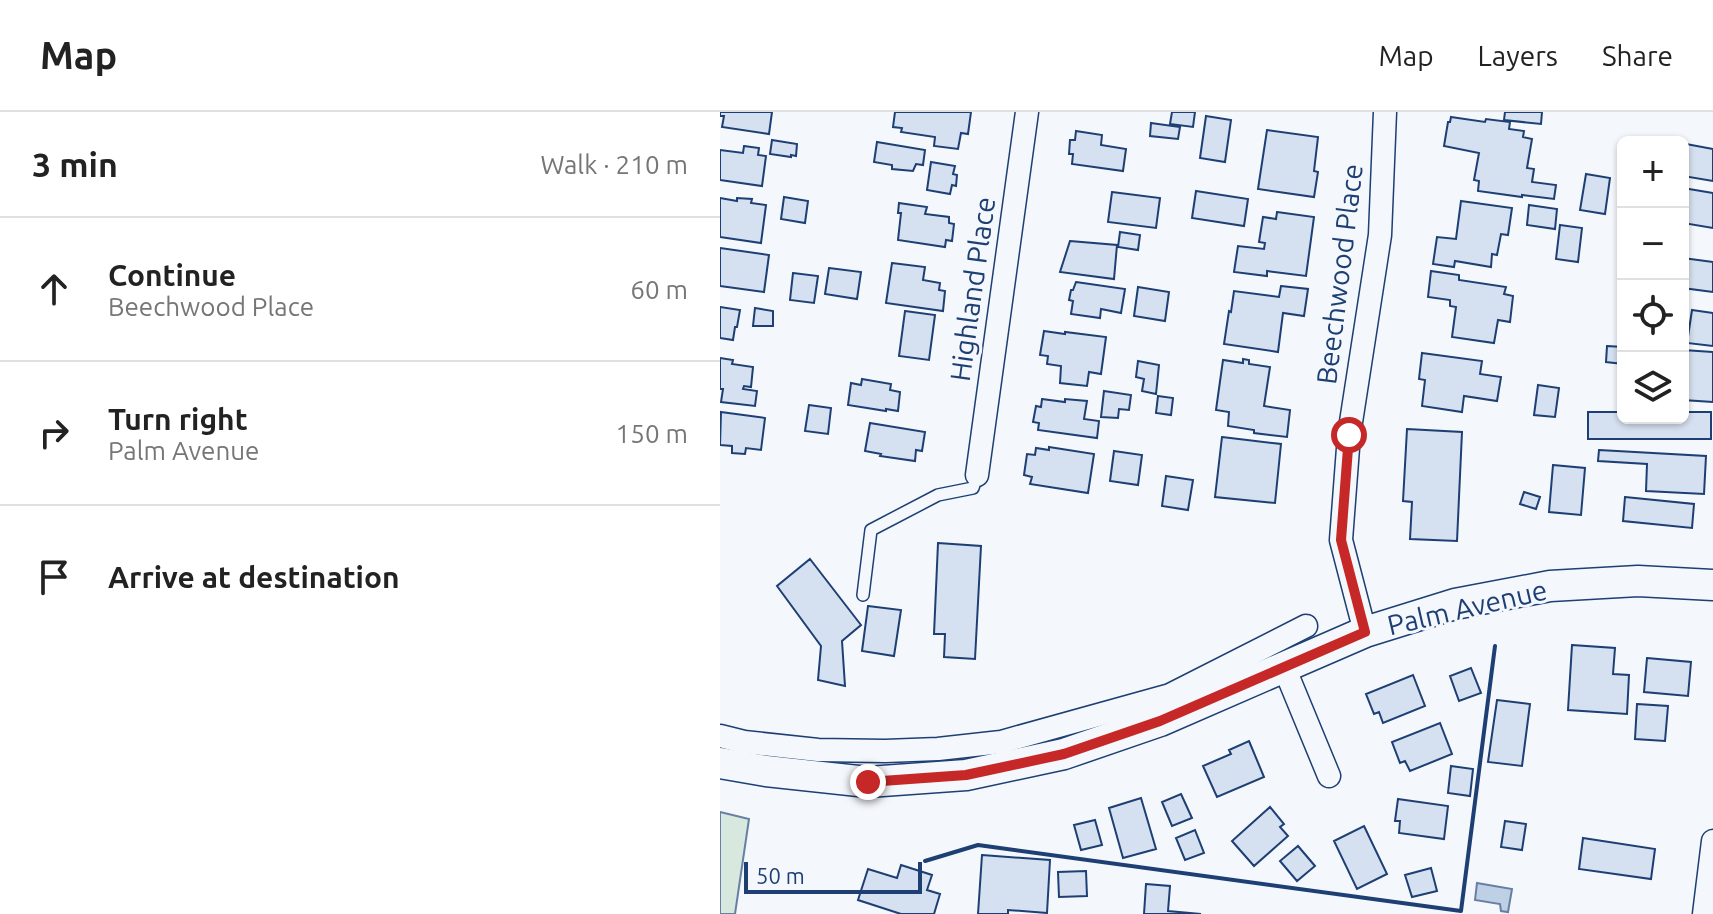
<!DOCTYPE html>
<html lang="en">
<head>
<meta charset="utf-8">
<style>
  :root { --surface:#fff; --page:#f2f2f2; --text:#222; --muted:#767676; --line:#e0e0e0 }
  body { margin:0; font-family:Ubuntu,sans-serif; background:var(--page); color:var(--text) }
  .controls { position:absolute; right:24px; top:24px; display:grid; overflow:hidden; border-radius:12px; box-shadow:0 2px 6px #0004 }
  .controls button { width:72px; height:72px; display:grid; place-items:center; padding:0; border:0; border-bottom:2px solid var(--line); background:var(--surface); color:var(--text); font:40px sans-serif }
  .scale { position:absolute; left:24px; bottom:20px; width:178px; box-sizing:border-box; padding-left:8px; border:4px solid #1d3f73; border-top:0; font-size:22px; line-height:28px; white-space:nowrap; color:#1d3f73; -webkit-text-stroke:6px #f4f7fb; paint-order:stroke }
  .stop { position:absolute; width:24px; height:24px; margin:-18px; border:6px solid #c62828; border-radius:50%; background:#fff }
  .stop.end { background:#c62828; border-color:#fff; box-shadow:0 2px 8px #0008 }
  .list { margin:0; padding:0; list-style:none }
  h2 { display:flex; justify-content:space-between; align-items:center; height:104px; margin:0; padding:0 32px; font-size:34px }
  h2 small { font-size:26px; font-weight:400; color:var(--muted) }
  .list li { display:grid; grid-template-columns:52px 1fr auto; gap:24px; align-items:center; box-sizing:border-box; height:144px; padding:0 32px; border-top:2px solid var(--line) }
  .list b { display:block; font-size:30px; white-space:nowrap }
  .list p { margin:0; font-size:26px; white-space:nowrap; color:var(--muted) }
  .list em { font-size:26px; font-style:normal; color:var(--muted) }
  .icon { flex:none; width:44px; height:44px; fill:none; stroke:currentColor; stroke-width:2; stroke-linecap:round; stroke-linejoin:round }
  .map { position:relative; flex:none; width:993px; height:802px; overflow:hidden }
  header { display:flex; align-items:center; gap:48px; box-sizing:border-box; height:112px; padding:0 40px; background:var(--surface); border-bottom:2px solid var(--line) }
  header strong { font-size:38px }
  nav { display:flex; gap:44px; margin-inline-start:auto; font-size:28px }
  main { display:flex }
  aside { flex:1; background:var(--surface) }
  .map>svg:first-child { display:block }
  .green { fill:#d7e8df; stroke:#687fa3; stroke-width:2 }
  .water { fill:#bed0e5; stroke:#687fa3; stroke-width:2 }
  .building { fill:#d5e0f0; stroke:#1d3f73; stroke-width:2 }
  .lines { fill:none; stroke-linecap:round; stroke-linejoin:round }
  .lane-casing { stroke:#1d3f73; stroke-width:14 }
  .street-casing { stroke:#1d3f73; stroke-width:25 }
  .secondary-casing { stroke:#1d3f73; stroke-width:33 }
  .lane { stroke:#f4f7fb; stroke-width:11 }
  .street { stroke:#f4f7fb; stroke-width:22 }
  .secondary { stroke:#f4f7fb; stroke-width:30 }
  .wall { stroke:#1d3f73; stroke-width:4 }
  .route { stroke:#c62828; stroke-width:10 }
  .labels { text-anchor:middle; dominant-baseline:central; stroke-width:6; stroke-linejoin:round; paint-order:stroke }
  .street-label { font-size:28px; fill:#1d3f73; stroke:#f4f7fb }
</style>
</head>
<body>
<header>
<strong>Map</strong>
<nav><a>Map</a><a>Layers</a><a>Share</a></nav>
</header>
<main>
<aside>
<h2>3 min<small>Walk · 210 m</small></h2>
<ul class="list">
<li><svg class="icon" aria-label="ahead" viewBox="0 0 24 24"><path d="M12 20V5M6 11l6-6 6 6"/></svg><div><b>Continue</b><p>Beechwood Place</p></div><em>60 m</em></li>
<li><svg class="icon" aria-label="right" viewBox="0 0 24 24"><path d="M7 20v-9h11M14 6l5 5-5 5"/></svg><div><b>Turn right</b><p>Palm Avenue</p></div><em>150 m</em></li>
<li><svg class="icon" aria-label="arrive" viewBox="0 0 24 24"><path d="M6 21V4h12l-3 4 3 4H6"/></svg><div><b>Arrive at destination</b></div></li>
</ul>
</aside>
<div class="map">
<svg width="993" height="802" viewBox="0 0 993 802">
  <rect width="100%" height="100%" fill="#f4f7fb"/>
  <path class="green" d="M0,700L29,707L15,802H0Z"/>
  <path class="water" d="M757,771L792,777L788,800L781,799L780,792L755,788Z"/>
  <path class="building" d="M0,0H52L49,22L2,15L4,4H0Z
    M175,0H251L248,22L241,21L238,37L214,34L215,25L181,20L182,16L173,15Z
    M452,0H475L473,15L450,12Z
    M785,0H822L821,12L784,8Z
    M486,4L511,8L505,50L480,46Z
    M731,5L765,10L766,7L790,10L789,17L804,19L803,25L812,27L807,56L814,57L812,70L836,73L834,87L802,83V85L758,79L759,69L754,68L759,41L724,34L728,10H730Z
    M431,11L460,15L458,27L430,24Z
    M547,18L598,25L594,59L598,60L594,85L538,77Z
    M356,19L382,23L381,33L406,37L403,59L352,52L353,42H349L350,28H355Z
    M52,28L77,32L76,44L71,43V45L50,42Z
    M157,30L205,38L203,53L196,52L193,59L172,57V53L154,50Z
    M966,32L993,37V69L963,64V48Z
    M24,34L39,36L38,43L46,44L42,74L0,68V38L23,41Z
    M211,50L235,54L233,62L237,63L236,74L232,73L230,82L207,78Z
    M866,62L890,66L885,102L860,98Z
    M963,76L993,81V116L963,111Z
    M476,79L528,87L524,114L472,106Z
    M392,80L440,86L436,116L388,110Z
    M64,85L88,89L85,111L61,107Z
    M0,86L17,89V86L32,87L31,91L46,93L41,131L0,125Z
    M741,89L792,96L788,123L781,122L777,143L772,142L771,155L735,149L734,155L713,152L717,125L736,127Z
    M179,91L207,95L205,102L229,105V111L234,112L232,129L226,128L225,135L178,128L181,101H178Z
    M809,93L837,97L835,117L807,113Z
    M557,100L594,105L586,164L547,159V164L514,160L518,134L544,137L545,131L539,130L543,105L556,107Z
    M840,113L862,116L858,150L836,147Z
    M400,120L420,123L418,138L398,135Z
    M350,129L397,133L394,167L340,160Z
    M0,136L49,143L44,180L0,174Z
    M963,146L993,150V180L963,176Z
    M172,151L205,155L203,168L220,171L219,178L225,179L223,199L166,191Z
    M109,156L141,160L137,187L105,182Z
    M711,159L739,163V168L786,175L784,182L793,184L790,210L778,208L774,231L732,225L736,195L730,194V188L708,185Z
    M73,161L98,164L94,191L70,188Z
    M356,170L405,177L401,201L381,197L380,206L351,202L353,189L349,188L351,178H353Z
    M561,174L588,177L584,204L563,201L558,240L504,232L509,199L511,200L514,179L559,185Z
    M418,175L449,180L445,209L414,204Z
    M0,195L20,198L17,215H15L13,228L0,226Z
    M35,196L53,199V214H33Z
    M972,198L993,201V234L967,231Z
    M185,199L215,203L209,248L179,244Z
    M324,219L345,222V220L386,225L381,262L369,260L367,274L340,271L341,254L327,252L328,244L320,243Z
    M887,234L903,235V252L886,250Z
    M963,238L993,240V290L963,288Z
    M702,241L762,249L760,262L781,265L777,289L744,284L742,300L702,294L705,268L699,267Z
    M0,246L13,248L12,252L33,255L31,275L24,274L23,277L37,279L35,294L1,290L3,277H0Z
    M523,247L529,248V252L550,255L544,294L570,298L567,325L534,321V318L508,314L509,300L496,298L503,248L523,251Z
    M418,249L439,253L436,282L422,279L424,267L416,265Z
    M142,267L171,272L170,278L180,280L178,299L166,297V299L128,293L131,271L141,273Z
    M818,273L839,276L835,305L814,303Z
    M384,279L411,283L409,298L399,297L398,306L381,305Z
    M438,284L453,286L451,303L436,301Z
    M322,287L345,290V287L367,289L364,307L379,309L377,326L318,318L319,311L313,310L316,294L321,295Z
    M89,293L111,296L108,322L85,319Z
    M1,300L45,306L41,338L26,336L25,342L12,341V334L0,333Z
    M868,300H903V306H963V300H991V327H868Z
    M150,311L205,320L202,339L196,338L195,349L160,344L161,342L145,339Z
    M687,317L742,320L737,429L690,427L692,390L683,389Z
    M502,325L561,332L555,391L495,385Z
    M329,335L374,342L368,381L310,372L312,365L304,363L307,342L315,343L316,336L329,338Z
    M879,338L986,344L984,382L926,379L927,352L878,349Z
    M394,339L422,343L418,373L390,369Z
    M833,353L865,356L861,403L829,400Z
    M446,364L473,368L468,398L442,394Z
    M804,380L820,385L816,397L800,392Z
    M905,385L974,392L972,416L903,409Z
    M218,431L261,434L255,547L224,545L225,522H214Z
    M90,447L141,513L122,529L125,574L98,568L101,534L57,474Z
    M148,494L181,498L174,544L142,539Z
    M852,533L895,536L893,562L909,563L907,602L848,598Z
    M927,546L971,550L968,584L924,580Z
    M751,556L761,581L739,589L730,564Z
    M693,563L705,594L663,611L659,600L654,602L646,582Z
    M777,588L810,592L802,654L768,650Z
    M917,592L948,594L945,629L915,627Z
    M720,611L732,642L690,659L685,649L680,651L672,630Z
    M529,629L544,665L497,685L483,654L511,642L509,638Z
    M731,654L753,657L750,684L728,681Z
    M461,682L472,706L452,714L442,690Z
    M421,686L436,737L403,746L389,696Z
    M678,687L728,694L724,727L679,721L680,709H675Z
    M550,695L564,712L560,715L568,724L534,754L512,729Z
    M375,708L382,733L361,738L354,713Z
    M785,709L806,712L802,738L781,735Z
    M644,714L667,762L637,777L614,729Z
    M475,718L484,741L465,748L456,726Z
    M863,726L935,737L931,767L859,757Z
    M578,734L595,754L577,769L560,749Z
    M262,743L330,748L327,801L288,798V802H258Z
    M181,753L212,763L207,778L220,782L214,802H181L138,788L148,757L177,766Z
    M711,756L717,779L692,785L685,763Z
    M366,759L367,784L339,785L338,760Z
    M426,772L450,774L448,799L481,802H424Z"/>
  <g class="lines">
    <defs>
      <path id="lane" d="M143,483L151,418L218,383L253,376L257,363"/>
      <path id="street" d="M257,363L307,0
        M645,520L621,428L629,323L660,123L665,0
        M564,555L609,664
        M0,624L24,630L98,638L165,639L218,637L281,630L450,583L586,514
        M984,802L993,729"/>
      <path id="secondary" d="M0,651L46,659L148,670L246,663L344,642L440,609L645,520L735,492L830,474L918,469L993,473"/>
    </defs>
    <use href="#lane" class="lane-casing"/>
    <use href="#street" class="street-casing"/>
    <use href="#secondary" class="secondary-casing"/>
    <use href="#lane" class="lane"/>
    <use href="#street" class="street"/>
    <use href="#secondary" class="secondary"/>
    <path class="wall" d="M205,749L258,733L741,799L775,534"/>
  </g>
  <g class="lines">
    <path class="route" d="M148,670L246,663L344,642L440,609L645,520L621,428L629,323"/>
  </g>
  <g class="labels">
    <g class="street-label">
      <text transform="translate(619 162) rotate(-83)">Beechwood Place</text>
      <text transform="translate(252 177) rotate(-82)">Highland Place</text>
      <text transform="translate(747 495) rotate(-13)">Palm Avenue</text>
    </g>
  </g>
</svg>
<div class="controls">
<button>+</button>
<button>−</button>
<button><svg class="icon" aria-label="locate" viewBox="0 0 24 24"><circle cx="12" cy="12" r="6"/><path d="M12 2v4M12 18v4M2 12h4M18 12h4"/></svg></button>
<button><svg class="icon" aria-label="layers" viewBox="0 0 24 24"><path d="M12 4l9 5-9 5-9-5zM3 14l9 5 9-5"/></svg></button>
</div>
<div class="scale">50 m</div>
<div class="stop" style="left:629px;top:323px"></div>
<div class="stop end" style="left:148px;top:670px"></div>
</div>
</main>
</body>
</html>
